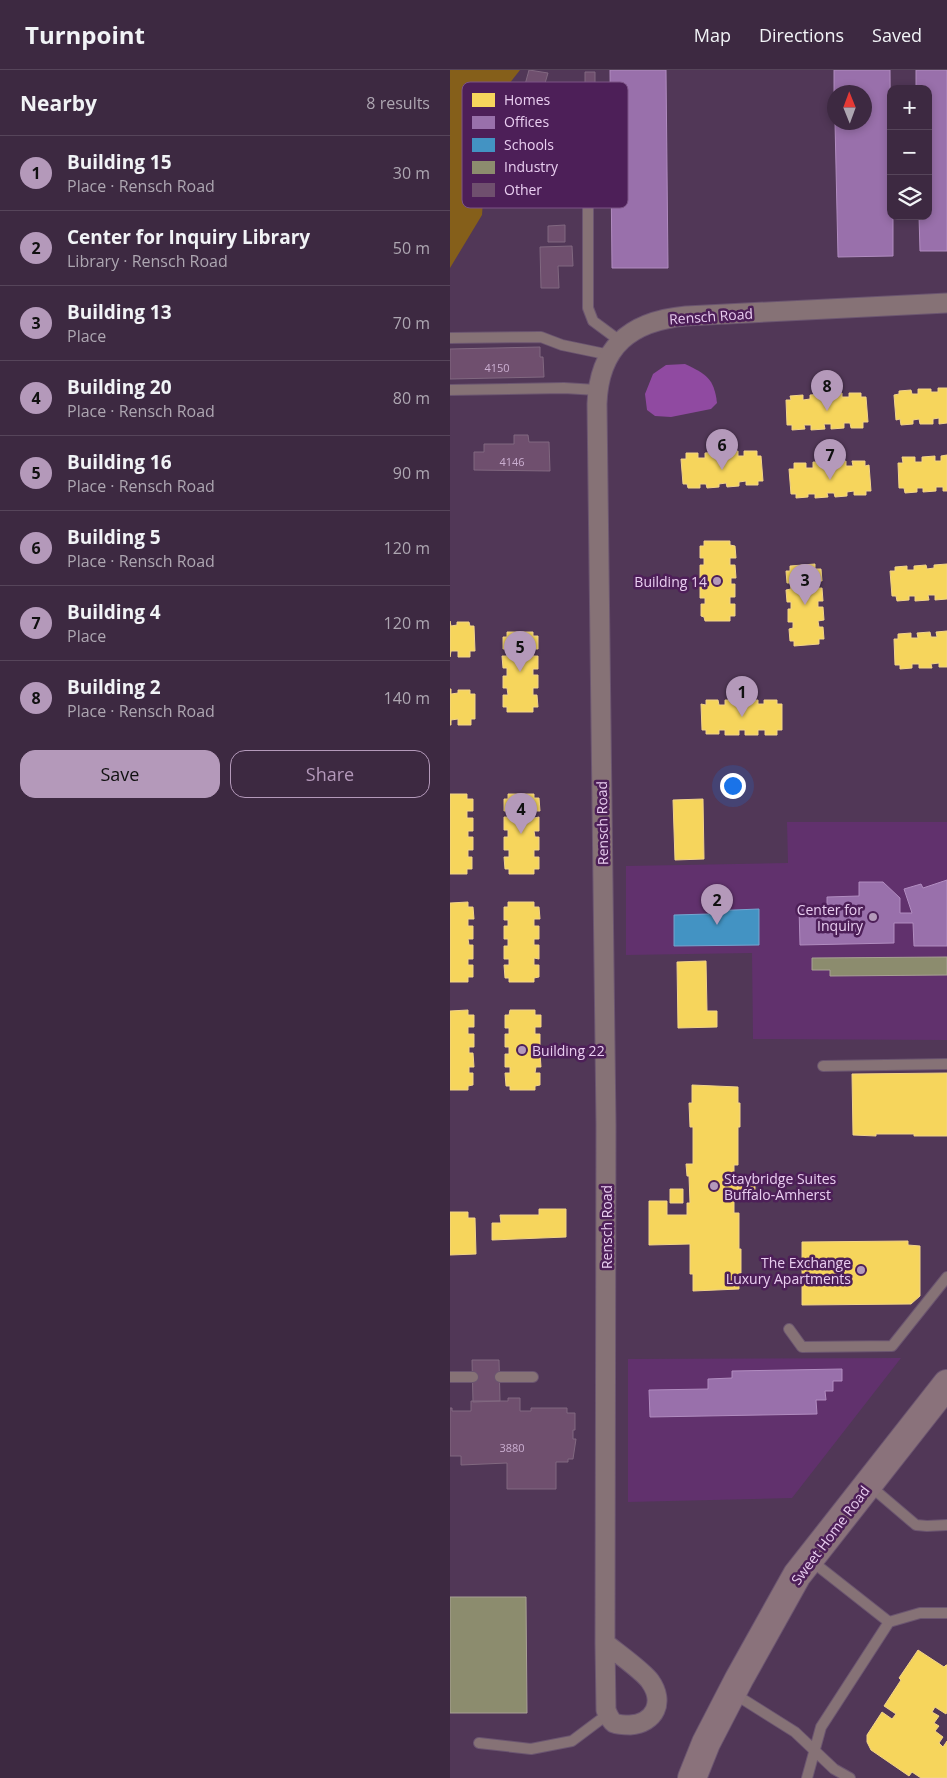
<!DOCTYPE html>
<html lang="en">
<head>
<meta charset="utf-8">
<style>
  :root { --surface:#3d2941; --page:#48354c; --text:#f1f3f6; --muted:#ada6b1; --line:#56455a; --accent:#b499ba }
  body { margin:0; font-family:"Open Sans",sans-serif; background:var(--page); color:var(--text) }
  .controls { position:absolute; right:15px; top:15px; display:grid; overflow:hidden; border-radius:10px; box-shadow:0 2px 8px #0003 }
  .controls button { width:45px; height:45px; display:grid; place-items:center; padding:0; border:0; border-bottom:1px solid var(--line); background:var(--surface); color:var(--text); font:25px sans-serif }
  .compass { position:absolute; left:377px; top:15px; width:45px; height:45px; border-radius:50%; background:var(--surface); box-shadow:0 2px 8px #0003; rotate:359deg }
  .you { position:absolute; left:282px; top:715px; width:18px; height:18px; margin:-12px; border:4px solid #fff; border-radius:50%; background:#1a73e8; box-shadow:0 0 0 8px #1a73e833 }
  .badge { display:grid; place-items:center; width:32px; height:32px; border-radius:50%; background:var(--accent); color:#111; font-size:16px; font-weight:700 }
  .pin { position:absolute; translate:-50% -41px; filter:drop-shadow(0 1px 2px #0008) }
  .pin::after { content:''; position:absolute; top:26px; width:18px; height:15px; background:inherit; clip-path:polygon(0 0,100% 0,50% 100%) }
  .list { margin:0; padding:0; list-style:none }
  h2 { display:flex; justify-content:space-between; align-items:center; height:65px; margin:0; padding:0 20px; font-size:21px }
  h2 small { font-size:16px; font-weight:400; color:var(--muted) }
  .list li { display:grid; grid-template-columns:32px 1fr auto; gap:15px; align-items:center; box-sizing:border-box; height:75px; padding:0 20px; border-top:1px solid var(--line) }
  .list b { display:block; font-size:19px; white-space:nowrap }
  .list p { margin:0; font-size:16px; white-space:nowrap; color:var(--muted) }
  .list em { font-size:16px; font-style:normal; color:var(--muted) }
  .actions { display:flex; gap:10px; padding:15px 20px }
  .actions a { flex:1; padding:11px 0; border:1px solid var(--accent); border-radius:15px; text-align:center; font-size:18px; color:var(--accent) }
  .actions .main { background:var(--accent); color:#111 }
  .icon { flex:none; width:28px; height:28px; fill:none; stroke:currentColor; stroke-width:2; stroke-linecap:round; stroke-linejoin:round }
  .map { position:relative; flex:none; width:497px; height:1708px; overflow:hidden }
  header { display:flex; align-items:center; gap:30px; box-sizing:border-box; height:70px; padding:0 25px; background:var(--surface); border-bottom:1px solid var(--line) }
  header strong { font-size:24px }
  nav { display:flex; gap:28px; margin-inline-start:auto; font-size:18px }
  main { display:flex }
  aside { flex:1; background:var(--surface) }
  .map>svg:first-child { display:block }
  .built { fill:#61316d }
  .green { fill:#855f1a }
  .water { fill:#904aa1 }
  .homes { fill:#f6d55c; stroke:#f2d388 }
  .offices { fill:#9970ab; stroke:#b18cc0 }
  .schools { fill:#4393c3; stroke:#75a5d0 }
  .industry { fill:#8c8c6e; stroke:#a8a095 }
  .building { fill:#6f4f6e; stroke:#816880 }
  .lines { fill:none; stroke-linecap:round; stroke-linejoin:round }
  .service-casing { stroke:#6b5570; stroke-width:12 }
  .minor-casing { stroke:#6b5570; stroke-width:21 }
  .secondary-casing { stroke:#6b5570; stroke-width:30 }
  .service { stroke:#867276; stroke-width:10 }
  .minor { stroke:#867276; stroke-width:19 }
  .secondary { stroke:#8a727b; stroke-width:28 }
  .poi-dot { fill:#b499ba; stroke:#4d1f58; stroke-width:2 }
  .labels { text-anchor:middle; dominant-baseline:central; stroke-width:5; stroke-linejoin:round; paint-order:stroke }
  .number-label { font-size:11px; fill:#caaed0 }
  .street-label { font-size:14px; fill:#e9cef0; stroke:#4d1f58 }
  .poi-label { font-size:14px; fill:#e9cef0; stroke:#4d1f58; text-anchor:end }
  .key { fill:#4d1f58; stroke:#7c5486; stroke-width:1 }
  .key-label { font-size:14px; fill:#e9cef0 }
</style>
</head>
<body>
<header>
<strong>Turnpoint</strong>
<nav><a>Map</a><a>Directions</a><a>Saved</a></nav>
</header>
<main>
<aside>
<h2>Nearby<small>8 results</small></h2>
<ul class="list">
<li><span class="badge">1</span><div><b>Building 15</b><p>Place · Rensch Road</p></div><em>30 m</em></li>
<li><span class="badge">2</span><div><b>Center for Inquiry Library</b><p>Library · Rensch Road</p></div><em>50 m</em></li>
<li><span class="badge">3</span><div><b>Building 13</b><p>Place</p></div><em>70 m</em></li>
<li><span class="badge">4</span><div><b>Building 20</b><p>Place · Rensch Road</p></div><em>80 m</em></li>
<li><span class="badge">5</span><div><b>Building 16</b><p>Place · Rensch Road</p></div><em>90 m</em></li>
<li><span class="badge">6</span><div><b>Building 5</b><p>Place · Rensch Road</p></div><em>120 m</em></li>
<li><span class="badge">7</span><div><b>Building 4</b><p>Place</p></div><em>120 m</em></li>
<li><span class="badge">8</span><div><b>Building 2</b><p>Place · Rensch Road</p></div><em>140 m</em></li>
</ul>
<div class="actions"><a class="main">Save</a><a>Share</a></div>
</aside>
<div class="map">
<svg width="497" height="1708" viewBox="0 0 497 1708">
  <rect width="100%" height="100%" fill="#513757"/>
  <path class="built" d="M337,752H497V970L303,969L302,883L176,885V796L338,793Z
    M451,1288L342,1428L178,1432V1289Z"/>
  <path class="green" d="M0,0H70L51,24L37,74L32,145L0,198Z"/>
  <path class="water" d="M235,294C256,304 264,308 267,333L261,339L221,347L205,346L197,340L195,324L203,304L216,295Z"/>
  <path class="homes" d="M488,318H497V353L489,354V348L483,349V354H470L469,349L463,350V354L451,355L450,349L446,350L444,325L449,324V321L461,320L462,324H468V319H481V322H488Z
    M392,323V327H399V323H411V327H416L418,352H413V358H401L400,353H394V358L381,359V354H374L375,359L361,360V355H354L355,359L342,360V355H337L336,330H341L340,326L353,325V330L360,329V325L372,324V328L380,327L379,324Z
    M288,381V386H294V381H307V386H311L313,411H308V415H296V411L289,412V416L277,417L276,413L269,414V417L257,418L256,414H250V418H238L237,414H233L231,389H236V383H248V388H255V383L268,382V387H274V382Z
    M497,385V421H493V417H486V421L473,422V418H467V422L455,423L454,418H449L448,393H453L452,387H465V392H472V387L485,386V391H491V386Z
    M396,391V396H403L402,391H415V396L419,395L421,421H416V425H404V421L397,422V426L385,427L384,423H377L378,427L365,428V424H358V427L346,428V424H341L339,399H344V393H356V398H363V392H376V397L383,396L382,392Z
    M254,471H280V475L285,476L286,488H280V495H285L286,508H281V514H285V527H280V534H285V546H280V551H255L254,547L251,546V534H255V528H250V515H254V508H250V495H254V488H250V476H254Z
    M365,494V499H371L372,511H366L367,518H372L373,531H368V537H373L374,550L368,551L369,557H373L374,569H369V574L344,576V571H340L339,559L343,558V552H338V539H341V532H337L336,520L341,519L340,513H337L336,501H340V496Z
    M497,494V529L485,530V525H478L479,530L465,531V526H459V530L447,531L446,526H442L440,501H445V497L457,496V500H464V496L476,495L477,499L484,498V495Z
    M0,551L1,556L7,555V552H19L20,556H24L25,581H20V587H8V581H1L0,587Z
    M497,561V597H489V593L481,594L482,598H469V594H462V598L450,599V595H445L444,569H448V564L461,563V568H468L467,563L480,562L481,567H487L486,562Z
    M57,562H83V566H88V579H83V586H88V599H83V605H88V618H83V625H87L88,637H83V642H57V637H53V625H58L57,618H53V606H57V598H53L52,586H57V579H53V567H57Z
    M0,619H1V624L8,623V620H20V624H25V649H21V655H8V649L1,650V655H0Z
    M256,630H268L269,635H275V630H288V634H295V630H308V634H314V630H327V634H332V660H327V665H315V660H308V665H295V660H289V665H275V660H269V664H256V660H252L251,634L256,635Z
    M0,724H17V729H23V741H17V748H23V761H18V767H23V780H18V787H22V799H17V804H0Z
    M58,724H84V728H89L90,741H84V748L89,747V761H84L85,767H89V780H84V787H89V799H84V804H59V799H55L54,787H59V780H54V767H58V760H54V747H58V741H54V729H58Z
    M253,729L254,789L225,790L223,730Z
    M18,832V837H23L24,849H18V856H23V869H18L19,875H23V889H18V895H23V907H18V912H0V833Z
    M58,832H84V837H89L90,849H84V856H89V869H84V875H89V889L84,888V895H89V907L84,908V912H59V908H55L54,895H59V889H54V876H58V869H54V856H58V850H54V837H58Z
    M256,891L257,941H267V957L228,958L227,892Z
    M18,940V945H24V957H18V964H24V977H19V983H23L24,997H19V1003H23V1015L18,1016V1020H0V941Z
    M60,940H85V945H91V957H85V964H90V977H86V983H90L91,997H86L85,1003H90V1015L85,1016V1020H60V1016H56L55,1003H60V997H55V984H59V977H55V964H59V958H55V945H59Z
    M497,1003V1066H464V1064H426V1066L403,1065L402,1004Z
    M242,1015L288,1017V1033H290V1057H288V1095H284V1112H288V1128H284V1143H289V1179H291V1203H289V1219L243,1221V1204H240V1174L199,1175V1131H217V1145H237V1133H240L239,1106H237L236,1094H243V1057H240L239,1033H242Z
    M288,1111H305V1128H288Z
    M220,1119H233V1133H220Z
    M89,1139H116V1167L42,1170V1153H51L50,1145H89Z
    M0,1142H18V1148H25L26,1184L0,1185Z
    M458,1171V1175L470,1176V1226L461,1234L352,1235V1172Z
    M468,1580L494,1597L496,1595H497V1642L496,1644L485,1637L482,1642L489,1646L484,1653L489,1656L485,1661L493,1667L489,1673L493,1677L497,1671V1708H471L462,1702L459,1706L421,1680L417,1672V1665L432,1642L442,1649L446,1644L434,1636L451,1610L449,1608Z"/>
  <path class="offices" d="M160,0H216L218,198H162Z
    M384,0H440L441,146H443V186L388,187L385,52H414V22H384V38Z
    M466,0H497V181H470L469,146H478V19H466Z
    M497,810V876H464L463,853H444V873L350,875L349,837L377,836V827L409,826V812H433L450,828V843H462L454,819L471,814L473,818Z
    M392,1299V1311H383V1321H375L376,1330H366L367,1344L200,1347L199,1320L258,1319V1309L282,1308V1301Z"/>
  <path class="schools" d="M309,839V875L224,876V845L259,844V841Z"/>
  <path class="industry" d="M497,887V905L380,906V900H362V888Z
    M0,1527H76L77,1643H0Z"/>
  <path class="building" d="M79,0L98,3L91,27L73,22Z
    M135,2H145V79H119V19H135Z
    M115,155V172H98V156Z
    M122,176L123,196H108L109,218H91L90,177Z
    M90,277V287H93L94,307L0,309V279Z
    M64,365H78L79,372H99L100,401L24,400V382H34V374H64Z
    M22,1290H49L50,1331L23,1332Z
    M58,1328H70V1341H81V1338H117V1343H125V1360H123V1369H126L123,1389H118V1392H106V1419H57V1393L11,1395V1386H0V1338H2V1341H21V1331H58Z"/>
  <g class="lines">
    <defs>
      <path id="service" d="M138,101V238L143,251L170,271
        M0,268L91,267L112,275L160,285
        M0,320L114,318L147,320
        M373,996L497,994
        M339,1259L352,1277L442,1276L497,1207
        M0,1307H23
        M50,1307H83
        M419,1415L466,1455L477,1456L497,1455
        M359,1489L439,1552
        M283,1623L345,1662L384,1699L400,1708
        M29,1673L81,1679L122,1671L158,1644
        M357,1708L371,1657L439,1552L470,1543H497"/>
      <path id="minor" d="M155,1573C166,1582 193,1601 200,1611C215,1632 205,1653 180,1655C175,1655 169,1655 164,1653C160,1650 158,1645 156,1640L155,1573L156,1055L147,334C149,276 181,251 236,246L497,233"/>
      <path id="secondary" d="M242,1708L256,1673L289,1609L347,1505L497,1314"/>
    </defs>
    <use href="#service" class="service-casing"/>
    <use href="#minor" class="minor-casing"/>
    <use href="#secondary" class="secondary-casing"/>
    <use href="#service" class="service"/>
    <use href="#minor" class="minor"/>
    <use href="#secondary" class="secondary"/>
  </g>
  <g class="poi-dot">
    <circle cx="267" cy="511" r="5"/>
    <circle cx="423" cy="847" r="5"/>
    <circle cx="72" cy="980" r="5"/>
    <circle cx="264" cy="1116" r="5"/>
    <circle cx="411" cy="1200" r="5"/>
  </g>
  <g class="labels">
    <g class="number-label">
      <text x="47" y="297">4150</text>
      <text x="62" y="391">4146</text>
      <text x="62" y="1377">3880</text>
    </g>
    <g class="street-label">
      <text transform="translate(261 246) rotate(-4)">Rensch Road</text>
      <text transform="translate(152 753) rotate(-91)">Rensch Road</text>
      <text transform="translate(156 1157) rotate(-90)">Rensch Road</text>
      <text transform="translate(380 1465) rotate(-53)">Sweet Home Road</text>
    </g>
    <g class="poi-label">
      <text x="257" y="511">Building 14</text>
      <text x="413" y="839">Center for<tspan x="413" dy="16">Inquiry</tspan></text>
      <text x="82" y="980" text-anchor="start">Building 22</text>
      <text x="274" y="1108" text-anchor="start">Staybridge Suites<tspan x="274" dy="16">Buffalo-Amherst</tspan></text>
      <text x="401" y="1192">The Exchange<tspan x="401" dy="16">Luxury Apartments</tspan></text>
    </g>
  </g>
  <rect x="12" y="12" width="166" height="126" rx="8" class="key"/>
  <rect x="22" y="23" width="23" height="14" fill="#f6d55c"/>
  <rect x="22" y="46" width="23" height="13" fill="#9970ab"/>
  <rect x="22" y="68" width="23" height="14" fill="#4393c3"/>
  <rect x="22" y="91" width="23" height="13" fill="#8c8c6e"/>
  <rect x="22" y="113" width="23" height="14" fill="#6f4f6e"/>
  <g class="key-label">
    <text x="54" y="35">Homes</text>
    <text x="54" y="57">Offices</text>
    <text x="54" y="80">Schools</text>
    <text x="54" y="102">Industry</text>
    <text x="54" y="125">Other</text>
  </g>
</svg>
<div class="controls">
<button>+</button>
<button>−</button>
<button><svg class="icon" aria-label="layers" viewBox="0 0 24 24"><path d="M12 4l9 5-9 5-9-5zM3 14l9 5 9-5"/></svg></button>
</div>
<svg class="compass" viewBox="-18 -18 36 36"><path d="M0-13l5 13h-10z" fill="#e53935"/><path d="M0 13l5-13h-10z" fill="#ada6b1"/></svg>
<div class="you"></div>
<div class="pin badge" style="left:292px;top:647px">1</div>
<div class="pin badge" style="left:267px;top:855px">2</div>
<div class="pin badge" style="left:355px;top:535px">3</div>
<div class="pin badge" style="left:71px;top:764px">4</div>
<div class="pin badge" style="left:70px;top:602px">5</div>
<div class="pin badge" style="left:272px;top:400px">6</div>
<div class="pin badge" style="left:380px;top:410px">7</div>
<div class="pin badge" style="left:377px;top:341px">8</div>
</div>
</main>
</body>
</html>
